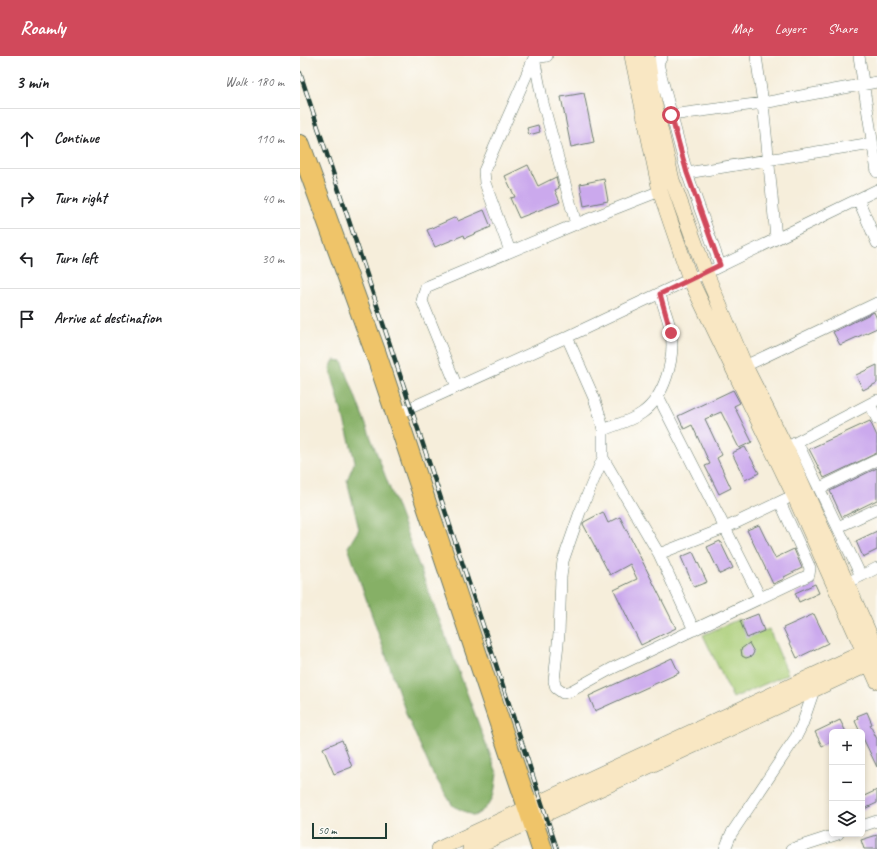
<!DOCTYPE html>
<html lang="en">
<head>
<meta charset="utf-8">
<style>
  :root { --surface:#fff; --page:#f2f2f2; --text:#202124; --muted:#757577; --line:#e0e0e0; --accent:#d1495b }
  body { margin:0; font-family:Caveat,sans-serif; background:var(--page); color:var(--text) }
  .controls { position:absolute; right:12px; bottom:12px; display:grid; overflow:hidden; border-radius:6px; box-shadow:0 2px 6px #0003 }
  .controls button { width:36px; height:36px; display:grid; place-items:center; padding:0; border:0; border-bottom:1px solid var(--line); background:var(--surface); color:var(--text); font:20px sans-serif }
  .scale { position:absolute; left:12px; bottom:10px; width:75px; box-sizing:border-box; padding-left:4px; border:2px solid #1f3d34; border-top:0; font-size:11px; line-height:14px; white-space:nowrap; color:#1f3d34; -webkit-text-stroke:3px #fdfcf7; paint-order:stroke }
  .stop { position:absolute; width:12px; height:12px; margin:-9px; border:3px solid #d1495b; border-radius:50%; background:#fff }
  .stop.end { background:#d1495b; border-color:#fff; box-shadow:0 1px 4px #0008 }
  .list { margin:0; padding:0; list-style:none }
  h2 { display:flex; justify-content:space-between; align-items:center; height:52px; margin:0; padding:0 16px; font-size:17px }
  h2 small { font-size:13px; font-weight:400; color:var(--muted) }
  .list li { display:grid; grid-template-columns:26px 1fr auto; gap:12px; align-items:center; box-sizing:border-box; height:60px; padding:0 16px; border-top:1px solid var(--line) }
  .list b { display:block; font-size:15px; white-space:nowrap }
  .list em { font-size:13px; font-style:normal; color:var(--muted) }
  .icon { flex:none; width:22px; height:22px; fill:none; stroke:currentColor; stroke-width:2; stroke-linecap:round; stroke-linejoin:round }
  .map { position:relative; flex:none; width:577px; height:793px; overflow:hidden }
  header { display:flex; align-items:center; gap:24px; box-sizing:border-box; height:56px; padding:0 20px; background:var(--accent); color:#fff }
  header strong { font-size:19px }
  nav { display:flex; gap:22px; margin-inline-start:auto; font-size:14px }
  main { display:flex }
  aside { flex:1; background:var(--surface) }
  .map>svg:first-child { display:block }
  .green { fill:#a8cc75; stroke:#648454 }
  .forest { fill:#86b066; stroke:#52764d }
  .building { fill:#cba9ed }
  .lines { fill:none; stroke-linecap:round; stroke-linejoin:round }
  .street-casing { stroke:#6a7b6e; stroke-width:12 }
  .secondary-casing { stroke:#6a7b6e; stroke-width:16 }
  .highway-casing { stroke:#6a7b6e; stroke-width:22 }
  .street { stroke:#fff; stroke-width:11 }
  .secondary { stroke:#f9e7c3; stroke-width:15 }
  .highway { stroke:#efc469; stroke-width:20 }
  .rail-casing { stroke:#1f3d34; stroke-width:4.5 }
  .rail { stroke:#fdfcf7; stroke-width:3; stroke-dasharray:9; stroke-linecap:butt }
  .route { stroke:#d1495b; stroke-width:5 }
</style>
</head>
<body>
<header>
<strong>Roamly</strong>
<nav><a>Map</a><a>Layers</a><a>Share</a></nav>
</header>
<main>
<aside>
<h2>3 min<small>Walk · 180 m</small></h2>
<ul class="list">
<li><svg class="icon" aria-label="ahead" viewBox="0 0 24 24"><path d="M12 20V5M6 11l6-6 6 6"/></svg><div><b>Continue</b></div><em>110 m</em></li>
<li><svg class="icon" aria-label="right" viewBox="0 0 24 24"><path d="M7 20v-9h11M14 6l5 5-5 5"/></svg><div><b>Turn right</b></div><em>40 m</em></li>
<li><svg class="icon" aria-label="left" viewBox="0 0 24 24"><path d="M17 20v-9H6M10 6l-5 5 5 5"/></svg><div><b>Turn left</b></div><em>30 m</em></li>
<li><svg class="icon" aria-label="arrive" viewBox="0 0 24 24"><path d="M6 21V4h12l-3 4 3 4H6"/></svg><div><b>Arrive at destination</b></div></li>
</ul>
</aside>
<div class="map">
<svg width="577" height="793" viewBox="0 0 577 793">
  <rect width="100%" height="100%" fill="#fdfcf7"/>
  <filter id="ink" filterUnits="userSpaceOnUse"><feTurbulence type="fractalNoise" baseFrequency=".025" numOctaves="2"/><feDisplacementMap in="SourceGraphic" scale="8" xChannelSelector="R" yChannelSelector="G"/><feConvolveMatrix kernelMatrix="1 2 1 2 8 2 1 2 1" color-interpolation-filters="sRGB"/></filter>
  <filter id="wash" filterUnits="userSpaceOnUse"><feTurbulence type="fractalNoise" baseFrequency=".012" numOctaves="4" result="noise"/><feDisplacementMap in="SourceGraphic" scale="16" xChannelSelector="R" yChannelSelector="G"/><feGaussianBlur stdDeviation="0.9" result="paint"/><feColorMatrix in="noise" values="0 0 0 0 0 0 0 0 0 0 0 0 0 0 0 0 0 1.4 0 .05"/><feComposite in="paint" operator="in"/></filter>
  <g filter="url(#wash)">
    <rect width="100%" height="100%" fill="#f6eedb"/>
    <path class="green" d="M439,563L447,581L469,573L488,618L433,642L403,579Z"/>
    <path class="forest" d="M34,304L42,305L197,717C194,739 195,748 174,760L153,750L132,716L107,660L48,491L59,473L47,424L55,405L30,312Z"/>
    <g id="blocks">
      <path class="building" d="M284,37L294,86L271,91L261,41Z
        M238,69L240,76L229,79L227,72Z
        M228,109L238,130L256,121L259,132L255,134L260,146L219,162L210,142L215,141L205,120Z
        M304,123L308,145L284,150L280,128Z
        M184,154L191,171L165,182L164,179L135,191L127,174L156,161L158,165Z
        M574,256L577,263V272L540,289L533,276Z
        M577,309V327L563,334L556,319Z
        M433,334L440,347L434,350L452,386L439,392L421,356L405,363L422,399L417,402L431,432L419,438L405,410L410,408L392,369L384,373L378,360Z
        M570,365L577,380V397L524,422L509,393Z
        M445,391L459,417L445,424L432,397Z
        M577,412V444L542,461L530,435Z
        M303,456L308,467L320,461L376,572L341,589L314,534L337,523L330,508L310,519L283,468L284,466Z
        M459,469L475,502L494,493L502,512L484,521V523L473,528L447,474Z
        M577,475V494L563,501L556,485Z
        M420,485L433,512L420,518L407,491Z
        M393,496L407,526L394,531L381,501Z
        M515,528L519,537L499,546L495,537Z
        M458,558L464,575L447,582L440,565Z
        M514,558L528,587L497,602L483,572Z
        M449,587L454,596L452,600L446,602L442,600L441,593Z
        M372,602L379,617L295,655L289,640Z
        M567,656L572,668L570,669L577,683V711L562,680V676H560L555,665L558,663L557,660Z
        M540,664L546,676H532V685L522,690L515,676Z
        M42,684L52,711L34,718L23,692Z
        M577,734V747L562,754V741Z
        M577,779V793H564L561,784Z"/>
    </g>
  </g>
  <g filter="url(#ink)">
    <use href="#blocks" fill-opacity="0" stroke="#6a7b6e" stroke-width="1"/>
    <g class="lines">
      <defs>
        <path id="street" d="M234,0V2L247,0
          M362,0L358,8L387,117L420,209
          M456,0L463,47L476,182
          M559,0L577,116
          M234,2L243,47L276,168L360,135
          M371,59L463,47L577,26
          M387,117L572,87
          M558,143L577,187
          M210,195L185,127L184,115L234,2
          M267,281L294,342L300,360L303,374V402L280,456L263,505L261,521L259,578L254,625L256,632L263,637L271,635L311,613L509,519L510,512L480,446
          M445,310L577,247
          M157,331L122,245L126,231L276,168
          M358,340L460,541
          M570,348L577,363
          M97,358L267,281L390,223L406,217L577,134
          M303,374C315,369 331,365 342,357C365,341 375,303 371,276C369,264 363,251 360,238
          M497,386L561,520
          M491,389L577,344
          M303,402L359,498L394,574
          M520,432L577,404
          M538,471L577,453
          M359,498L425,472L486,443
          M547,527L577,512
          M562,770L577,765
          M425,793L431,778L496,681L502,669L514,634
          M492,793L538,778"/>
        <path id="secondary" d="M332,0L360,135L390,223L494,439L577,625
          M347,0L353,41L372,124L406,217L445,310L486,392L577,595
          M139,793L564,596H574
          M170,793L569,608L574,601"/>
        <path id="highway" d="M0,89L76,298L242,793"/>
      </defs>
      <use href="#street" class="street-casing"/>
      <use href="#secondary" class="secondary-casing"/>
      <use href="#highway" class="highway-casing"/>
      <use href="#street" class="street"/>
      <use href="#secondary" class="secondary"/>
      <use href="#highway" class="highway"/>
      <defs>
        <path id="rail" d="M0,17L257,793"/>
      </defs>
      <use href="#rail" class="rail-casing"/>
      <use href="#rail" class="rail"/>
    </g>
  </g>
  <g class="lines" filter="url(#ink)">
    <path class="route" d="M371,277L360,238L420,209L387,117L371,59"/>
  </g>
</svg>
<div class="controls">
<button>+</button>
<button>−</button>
<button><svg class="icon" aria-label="layers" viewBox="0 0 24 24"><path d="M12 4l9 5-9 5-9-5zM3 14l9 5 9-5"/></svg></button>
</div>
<div class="scale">50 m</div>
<div class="stop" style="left:371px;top:59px"></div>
<div class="stop end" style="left:371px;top:277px"></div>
</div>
</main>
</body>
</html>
